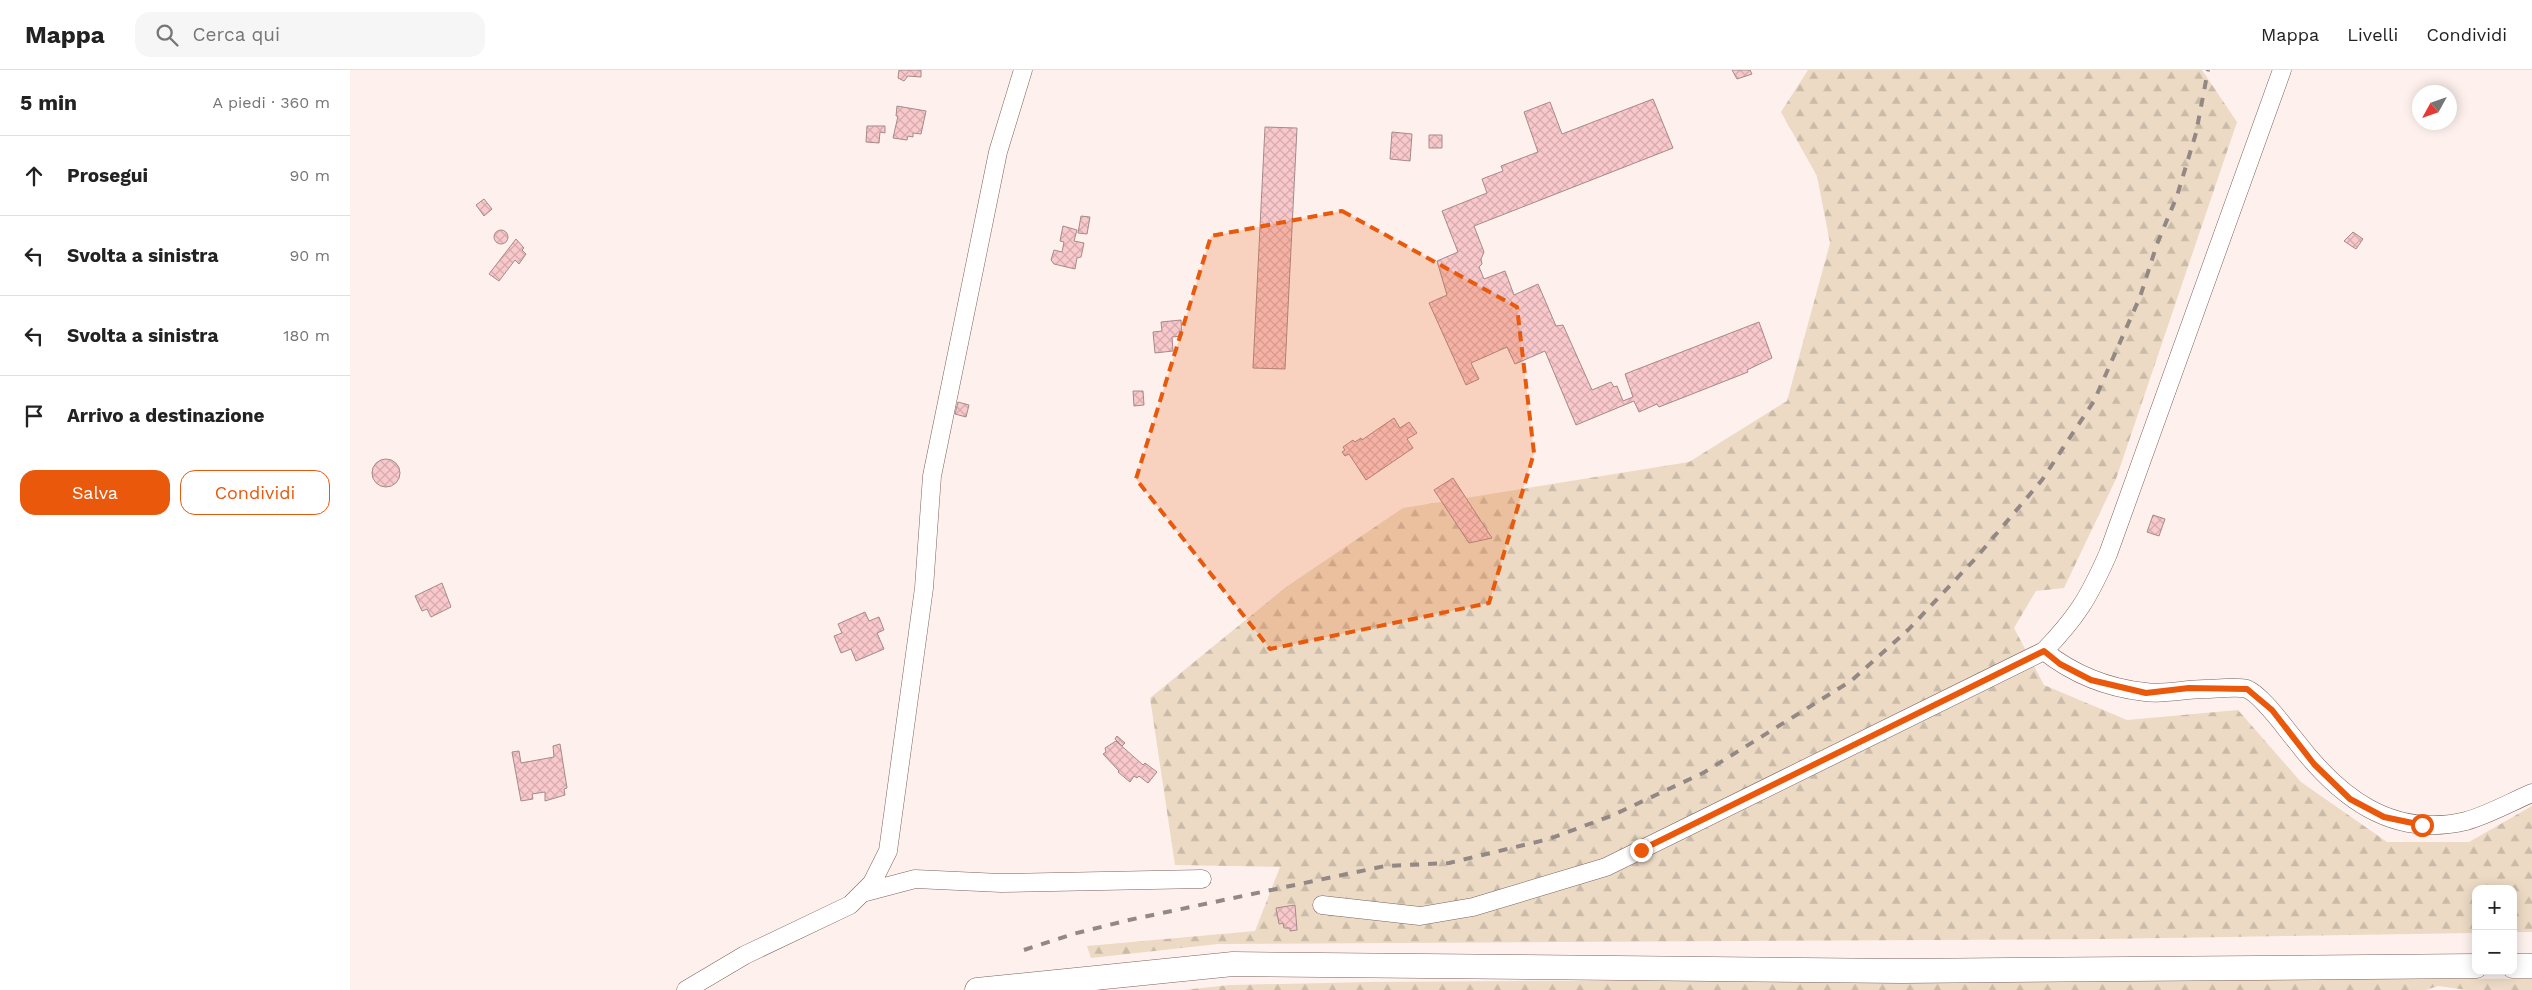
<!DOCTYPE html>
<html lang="it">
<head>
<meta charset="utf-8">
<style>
  :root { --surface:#fff; --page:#f6f6f6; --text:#222; --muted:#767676; --line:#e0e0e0; --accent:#ea580c }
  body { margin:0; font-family:"Work Sans",sans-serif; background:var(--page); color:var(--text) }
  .controls { position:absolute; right:15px; bottom:15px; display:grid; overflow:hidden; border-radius:10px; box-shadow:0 2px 12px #0003 }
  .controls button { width:45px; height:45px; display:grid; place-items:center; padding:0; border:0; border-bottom:1px solid var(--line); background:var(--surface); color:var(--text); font:25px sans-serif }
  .compass { position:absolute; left:2062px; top:15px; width:45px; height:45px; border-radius:50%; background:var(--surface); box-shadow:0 2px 12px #0003; rotate:230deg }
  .stop { position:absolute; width:15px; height:15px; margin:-11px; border:4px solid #ea580c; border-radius:50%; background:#fff }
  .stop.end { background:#ea580c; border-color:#fff; box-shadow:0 1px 5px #0008 }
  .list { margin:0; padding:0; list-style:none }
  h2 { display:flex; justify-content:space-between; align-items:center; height:65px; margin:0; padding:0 20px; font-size:21px }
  h2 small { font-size:16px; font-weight:400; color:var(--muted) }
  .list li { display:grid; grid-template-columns:32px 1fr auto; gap:15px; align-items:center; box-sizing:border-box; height:80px; padding:0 20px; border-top:1px solid var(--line) }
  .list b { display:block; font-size:19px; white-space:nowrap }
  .list em { font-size:16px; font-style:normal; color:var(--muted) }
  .actions { display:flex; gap:10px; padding:15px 20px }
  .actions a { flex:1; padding:11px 0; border:1px solid var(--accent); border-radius:15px; text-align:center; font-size:18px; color:var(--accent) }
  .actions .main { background:var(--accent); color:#fff }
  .icon { flex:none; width:28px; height:28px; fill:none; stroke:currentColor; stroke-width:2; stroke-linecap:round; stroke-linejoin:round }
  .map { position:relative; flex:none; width:2182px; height:920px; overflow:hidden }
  header { display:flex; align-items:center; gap:30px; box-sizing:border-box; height:70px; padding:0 25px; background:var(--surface); border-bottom:1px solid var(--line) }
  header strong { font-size:24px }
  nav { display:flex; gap:28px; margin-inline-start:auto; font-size:18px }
  .search { width:350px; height:45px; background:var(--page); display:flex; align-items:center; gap:12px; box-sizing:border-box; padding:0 18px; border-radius:15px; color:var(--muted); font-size:19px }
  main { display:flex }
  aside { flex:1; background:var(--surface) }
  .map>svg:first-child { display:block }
  .forest { fill:url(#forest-firs) }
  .building { fill:url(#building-cross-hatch); stroke:#a7898a }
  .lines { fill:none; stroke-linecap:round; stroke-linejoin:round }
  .minor-casing { stroke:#7d625c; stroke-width:19 }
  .secondary-casing { stroke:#7d625c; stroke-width:25 }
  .minor { stroke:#fff; stroke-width:18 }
  .secondary { stroke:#fff; stroke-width:24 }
  .rail { stroke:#948885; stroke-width:4; stroke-dasharray:9 9; stroke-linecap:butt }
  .route { stroke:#ea580c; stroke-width:6 }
  .marked { fill:#e8590c; fill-opacity:0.2; stroke:#e8590c; stroke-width:4; stroke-dasharray:10 6; stroke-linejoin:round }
</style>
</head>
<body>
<header>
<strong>Mappa</strong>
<div class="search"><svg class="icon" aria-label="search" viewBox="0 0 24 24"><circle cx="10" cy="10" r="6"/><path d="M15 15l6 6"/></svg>Cerca qui</div>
<nav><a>Mappa</a><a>Livelli</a><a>Condividi</a></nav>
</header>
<main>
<aside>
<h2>5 min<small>A piedi · 360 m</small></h2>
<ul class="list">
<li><svg class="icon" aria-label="ahead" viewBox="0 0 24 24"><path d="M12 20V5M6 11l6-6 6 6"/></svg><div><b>Prosegui</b></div><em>90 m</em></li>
<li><svg class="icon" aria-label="left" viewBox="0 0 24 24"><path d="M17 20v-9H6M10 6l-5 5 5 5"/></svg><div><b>Svolta a sinistra</b></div><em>90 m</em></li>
<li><svg class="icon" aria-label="left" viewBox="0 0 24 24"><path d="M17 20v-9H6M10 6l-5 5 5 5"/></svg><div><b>Svolta a sinistra</b></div><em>180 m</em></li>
<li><svg class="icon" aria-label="arrive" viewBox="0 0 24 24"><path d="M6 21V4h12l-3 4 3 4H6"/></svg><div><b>Arrivo a destinazione</b></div></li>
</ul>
<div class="actions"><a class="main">Salva</a><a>Condividi</a></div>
</aside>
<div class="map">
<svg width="2182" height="920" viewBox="0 0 2182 920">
  <defs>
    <pattern id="forest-firs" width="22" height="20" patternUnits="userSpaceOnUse" patternTransform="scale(1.25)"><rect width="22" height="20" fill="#ecdac4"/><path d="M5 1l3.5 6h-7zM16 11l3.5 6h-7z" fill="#cabba8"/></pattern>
    <pattern id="building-cross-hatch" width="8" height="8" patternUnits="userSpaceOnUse" patternTransform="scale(1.25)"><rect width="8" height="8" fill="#f9c8cb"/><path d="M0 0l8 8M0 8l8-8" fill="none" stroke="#d5abae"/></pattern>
  </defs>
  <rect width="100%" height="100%" fill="#fef1ed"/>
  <path class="forest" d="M1458,0H1852L1887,52L1766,409L1714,518L1686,521L1664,558L1694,615L1777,650L1888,640L1951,712L2037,772H2119L2182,736V862H2163V819H2126V863L1756,869L868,874L741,888L737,876L905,861L930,797L825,795L800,628L936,517L1053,438L1339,392L1437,331L1480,173L1467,106L1431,42Z
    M1882,907L2182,909V920H2117L2088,916L2076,920H833L880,915L1020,912Z"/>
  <path class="building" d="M559,0H571V7L558,6L554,11L548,8L549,0Z
    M1382,0H1400L1402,4L1387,9Z
    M1303,29L1323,78L1124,156L1134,182L1131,189L1132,194L1129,197L1134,209L1155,201L1164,225L1188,214L1206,256L1213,255L1242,320L1261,312L1264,317L1267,316L1273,331L1283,327L1275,304L1409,252L1422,288L1397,300L1398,302L1309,337L1307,334L1289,342L1284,331L1226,355L1195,281L1165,294L1157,277L1121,293L1129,309L1116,315L1079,233L1097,225L1087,191L1108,182L1092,141L1137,123L1132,109L1153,101L1151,96L1188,82L1174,42L1200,32L1212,64Z
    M547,36L576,41L571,64L563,63V67L558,66L557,70L543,68L548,46H546Z
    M517,56H535V63L530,62L529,73L516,72Z
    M915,57L947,58L935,299L903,298Z
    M1042,62L1062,64L1060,91L1040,89Z
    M1079,65H1092V78H1079Z
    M134,129L142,139L134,146L126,135Z
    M731,146L740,147L737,164L728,163Z
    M713,156L727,160L724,171L734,173L731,187L727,188L725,199L704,194L701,190L704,180L712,182L714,172L710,171Z
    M144 167a7 7 0 1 1 14 0a7 7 0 1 1-14 0Z
    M2003,162L2013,169L2006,179L1994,171Z
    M166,169L174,178L172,180L176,184L169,194L165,190L149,211L139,204Z
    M831,250L832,266L822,267L823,281L805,283L803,262L812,261L811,252Z
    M783,321H793L794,335L784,336Z
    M608,332L619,335L616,347L605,344Z
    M1044,348L1050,358L1059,352L1067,363L1057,369L1063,378L1016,410L999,384L995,386L992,382L995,380L993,377L1003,370L1005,372L1011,368L1012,370Z
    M22 403a14 14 0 1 1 28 0a14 14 0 1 1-28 0Z
    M1103,408L1142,468L1119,473L1084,420Z
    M1803,445L1815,449L1809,466L1797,462Z
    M92,513L101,537L81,547L77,539L72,541L65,526Z
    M515,542L519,551L529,547L534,560L527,563L534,579L506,591L501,579L491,583L484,566L492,563L488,554Z
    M767,666L775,673L772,676L765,669Z
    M766,671L793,695L795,693L807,702L798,713L789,706L787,708L784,706L780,712L768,702L769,701L753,684L756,682L755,678Z
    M210,674L217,718L214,719L215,725L195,731V722L182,724L183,729L171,731L162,682L169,681L171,693L204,687L203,676Z
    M945,835L947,860L940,861V858H934L933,853L929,854L926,838Z"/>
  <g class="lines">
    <defs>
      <path id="minor" d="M1694,581C1723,604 1758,618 1795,622C1814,625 1835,619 1855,619C1865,619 1888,616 1897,619C1912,625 1935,658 1946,671C1988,726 2041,769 2116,751C2138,745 2161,732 2182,723
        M512,823L565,809L651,813L852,809
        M972,835L1070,846L1123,837L1256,797L1694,581C1727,547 1739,527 1758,484L1932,0
        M336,920L395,885L500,835L522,813L538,781L574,518L582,406L648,82L673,0"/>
      <path id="secondary" d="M2163,896H2182
        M627,920L883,894L1552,901L2126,896"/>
    </defs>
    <use href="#minor" class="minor-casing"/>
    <use href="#secondary" class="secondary-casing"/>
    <use href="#minor" class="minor"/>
    <use href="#secondary" class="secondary"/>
    <path class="rail" d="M674,880L723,864L779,850L1035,796L1099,793L1199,769L1261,746L1353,703L1501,611L1558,560L1625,489L1692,410L1744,331L1790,227L1807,174L1827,126L1846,63L1858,0"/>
  </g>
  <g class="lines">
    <path class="route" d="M1291,780L1694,581L1710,594L1741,610L1796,623L1839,618L1897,619L1922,640L1964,694L2000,729L2034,747L2072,755"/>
  </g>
  <path class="marked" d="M992,141L1167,237L1184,383L1139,533L920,579L786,409L861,166Z"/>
</svg>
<div class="controls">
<button>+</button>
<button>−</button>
</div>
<svg class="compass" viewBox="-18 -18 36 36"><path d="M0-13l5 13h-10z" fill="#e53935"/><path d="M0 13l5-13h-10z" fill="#767676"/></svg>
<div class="stop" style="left:2072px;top:755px"></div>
<div class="stop end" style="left:1291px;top:780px"></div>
</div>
</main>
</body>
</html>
